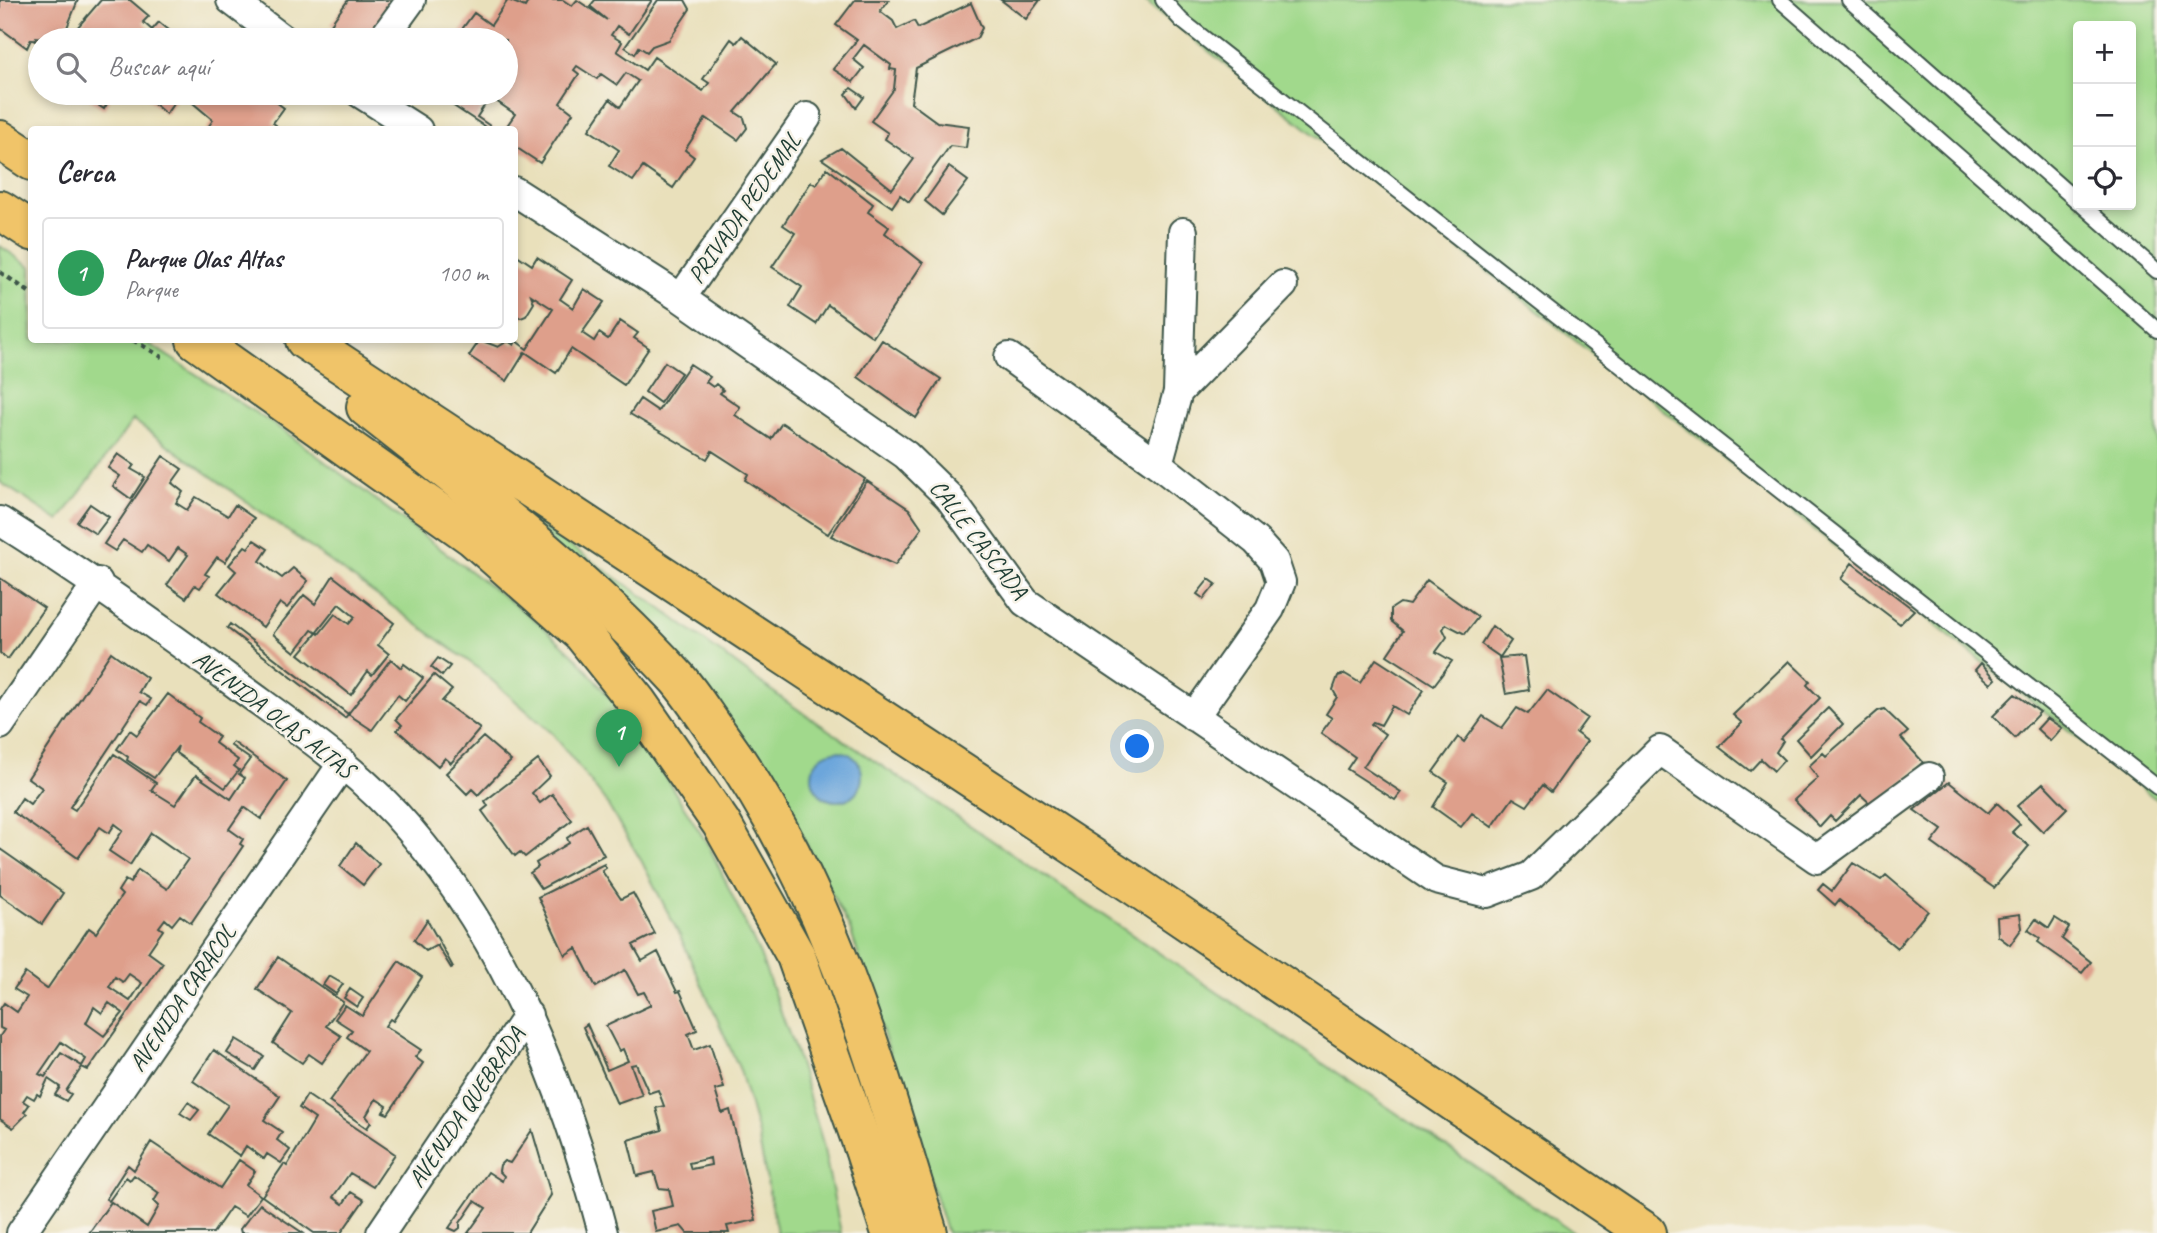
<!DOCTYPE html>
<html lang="es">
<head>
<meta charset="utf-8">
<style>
  :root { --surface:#fff; --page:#f7f7f7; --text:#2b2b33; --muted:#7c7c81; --line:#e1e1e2; --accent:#d1495b }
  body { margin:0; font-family:Caveat,sans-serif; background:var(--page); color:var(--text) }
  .controls { position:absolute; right:21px; top:21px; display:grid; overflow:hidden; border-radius:7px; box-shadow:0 4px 10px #0003 }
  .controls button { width:63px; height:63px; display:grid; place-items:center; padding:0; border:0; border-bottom:2px solid var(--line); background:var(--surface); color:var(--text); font:35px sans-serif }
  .you { position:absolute; left:1138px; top:747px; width:24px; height:24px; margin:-18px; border:5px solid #fff; border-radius:50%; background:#1a73e8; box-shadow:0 0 0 10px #1a73e833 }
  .badge { display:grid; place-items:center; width:46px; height:46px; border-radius:50%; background:var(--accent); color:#fff; font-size:23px; font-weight:700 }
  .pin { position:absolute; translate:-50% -58px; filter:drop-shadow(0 2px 4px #0008) }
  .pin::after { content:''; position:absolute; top:37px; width:24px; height:21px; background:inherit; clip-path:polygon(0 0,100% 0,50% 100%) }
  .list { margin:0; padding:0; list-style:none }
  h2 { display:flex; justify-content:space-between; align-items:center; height:91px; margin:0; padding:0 28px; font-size:30px }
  h2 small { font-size:23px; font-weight:400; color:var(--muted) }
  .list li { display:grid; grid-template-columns:46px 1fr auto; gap:21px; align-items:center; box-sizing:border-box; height:112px; margin:0 14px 14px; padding:0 14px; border:2px solid var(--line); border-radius:7px }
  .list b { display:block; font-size:26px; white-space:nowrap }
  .list p { margin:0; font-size:23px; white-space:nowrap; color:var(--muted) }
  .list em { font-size:23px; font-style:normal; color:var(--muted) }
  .icon { flex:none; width:38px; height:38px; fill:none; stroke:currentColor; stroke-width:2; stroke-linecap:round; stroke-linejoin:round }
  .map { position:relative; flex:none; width:2157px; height:1233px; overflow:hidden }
  .search { position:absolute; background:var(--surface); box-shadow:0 4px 10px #0003; left:28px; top:28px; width:490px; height:77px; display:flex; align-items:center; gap:18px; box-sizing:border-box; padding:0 24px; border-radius:38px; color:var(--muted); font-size:26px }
  .panel { position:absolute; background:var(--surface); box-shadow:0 4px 10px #0003; left:28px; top:126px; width:490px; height:217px; border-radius:7px }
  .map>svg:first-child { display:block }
  .green { fill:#a1d98c; stroke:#608b60; stroke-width:2; fill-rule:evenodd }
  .water { fill:#6ca6db; stroke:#467288; stroke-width:2 }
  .building { fill:#de9f8b; fill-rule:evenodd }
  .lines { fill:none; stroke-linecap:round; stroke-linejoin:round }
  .lane-casing { stroke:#3d5548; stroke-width:18 }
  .street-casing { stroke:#3d5548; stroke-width:32 }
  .primary-casing { stroke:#3d5548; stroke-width:42 }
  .highway-casing { stroke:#3d5548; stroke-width:42 }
  .path { stroke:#3d5548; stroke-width:4.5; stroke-dasharray:5 5; stroke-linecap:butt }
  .lane { stroke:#fff; stroke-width:14 }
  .street { stroke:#fff; stroke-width:28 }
  .primary { stroke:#f0c469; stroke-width:38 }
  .highway { stroke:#f0c469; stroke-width:38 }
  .labels { text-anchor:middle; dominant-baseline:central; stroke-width:5; stroke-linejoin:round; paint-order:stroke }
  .street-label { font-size:24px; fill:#1f3d34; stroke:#f7f3e8 }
</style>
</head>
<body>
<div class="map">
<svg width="2157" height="1233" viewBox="0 0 2157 1233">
  <rect width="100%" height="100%" fill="#f7f3e8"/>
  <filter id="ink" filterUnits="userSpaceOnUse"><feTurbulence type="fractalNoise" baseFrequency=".0143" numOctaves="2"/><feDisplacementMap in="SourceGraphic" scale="14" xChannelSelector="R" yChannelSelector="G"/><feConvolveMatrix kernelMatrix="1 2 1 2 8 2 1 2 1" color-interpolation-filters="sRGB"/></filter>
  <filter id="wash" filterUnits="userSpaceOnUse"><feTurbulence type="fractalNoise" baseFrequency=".00686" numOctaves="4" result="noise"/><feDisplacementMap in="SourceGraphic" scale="28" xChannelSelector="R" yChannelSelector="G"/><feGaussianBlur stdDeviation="1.57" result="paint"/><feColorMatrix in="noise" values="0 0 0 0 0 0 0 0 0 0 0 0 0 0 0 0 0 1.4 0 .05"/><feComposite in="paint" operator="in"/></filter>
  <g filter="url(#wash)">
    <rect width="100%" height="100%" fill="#e9e0bb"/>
    <path class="green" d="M1144,0H2157V800ZM2078,26H2131V205H2078Z
      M0,246L31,267L32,340H143L287,433L539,623L578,659L635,729L710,848L760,955L796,1053L822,1140L841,1233H777L757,1130L740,1070L680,936L642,862L604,799L553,734L478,668L133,420L59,521L0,482Z
      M535,522L656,605L787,702L1574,1233H947L850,929L803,838Z"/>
    <path class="water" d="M812 776a25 25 0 1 1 50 0a25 25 0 1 1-50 0Z"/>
    <g id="blocks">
      <path class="building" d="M0,0H78L62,40L36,37L35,41L31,39L27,48L0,28Z
        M101,0H130L149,16L143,22L152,30L159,22L181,40H75L70,36Z
        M348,0H396L369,40H358L331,24Z
        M508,0L525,7L529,0H563L572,6L577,0L607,20L590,6L595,0H652L629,34L617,26L611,35L622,42L617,51L645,70L654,57L703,91L709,83L703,79L731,39L736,43L742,36L776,64L735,112L744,118L747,128L738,140L706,118L685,150L694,157L673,188L643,167L633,181L609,166L619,150L589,130L610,99L620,107L638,81L626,73L617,85L601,74L597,79L577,66L574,70L579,74L560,103L573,113L540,163L514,146V130H504L515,114L490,97L477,117L496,130H490L434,93H506V40H454L474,13L491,25Z
        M658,0H685L690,9L669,40L652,46L647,52L639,47L635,54L625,47Z
        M855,0H889L880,11L893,21L897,29L914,21L918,28L971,3L982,28L977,38L916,68L911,103L937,122L969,126L966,148L950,146L909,202L900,195L892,207L822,159L841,148L892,189L914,159L885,139L888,133L871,121L894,89L896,70L890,69L891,65L864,45L853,59L864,68L853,82L833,69L857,40L836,25Z
        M1001,0H1040L1026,19Z
        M851,88L864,97L856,108L846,94Z
        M80,93H109L112,95L104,109Z
        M141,93H264L284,108L273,123L276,125L273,130H206L213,120L181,93L166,114Z
        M949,167L968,181L942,215L925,201Z
        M827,168L873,204L868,212L889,227L885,233L923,263L873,337L828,305L816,324L790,307L802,287L772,267L795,233L783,225L811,182L816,185Z
        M514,253L532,265L537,257L572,280L560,299L573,308L584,289L604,302L582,333L594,341L599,333L608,339L620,321L638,333L634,338L649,348L624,385L571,349L556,373L525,352L507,381L469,356L480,340L498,347L508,341L514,345L516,341L527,349L553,309L531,295L534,303L526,316L521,318L514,314Z
        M882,340L941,379L916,418L858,377Z
        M665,362L681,373L660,403L645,392Z
        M690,364L710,377L706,382L713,387L716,384L723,390L720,393L740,407L735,415L771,439L782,423L865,479L828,534L745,480L748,474L712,451L707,459L630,414L640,399L658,411Z
        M118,454L134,465L131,469L145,477L131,499L113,486L120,476L108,468Z
        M163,456L182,469L172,483L183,492L176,503L187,510L196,497L228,516L235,505L254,518L225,562L217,557L205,574L209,576L200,588L195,585L186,598L167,585L188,555L178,548L169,561L147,545L142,552L123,540L115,551L104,544Z
        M867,481L909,509L922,528L895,565L831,536Z
        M90,504L109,517L96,534L77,522Z
        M254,540L268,549L260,561L271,570L282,578L293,568L308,581L287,608L280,603L263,627L218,593L236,571L229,565L245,546L248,548Z
        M1852,563L1914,610L1900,624L1841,579Z
        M333,576L394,623L378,645L389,654L372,675L368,671L351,695L299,654L317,633L312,630L295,652L273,634L304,595L315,604ZM339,604L355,617L349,624L335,614L319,634L317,632Z
        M0,578L44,608L8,659L0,653Z
        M1209,579L1216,584L1204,599L1197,594Z
        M1427,580L1478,617L1465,634L1446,624L1443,629L1447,637L1436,652L1452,661L1434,685L1387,655L1403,631L1391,621V609L1400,603L1409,605Z
        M230,624L348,714L345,718L227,628Z
        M1492,626L1511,641L1500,657L1481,644Z
        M111,652L147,678L139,692L151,699L147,705L140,701L70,807L75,810L114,754L156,783L151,790L175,805L196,775L231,799L245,778L239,774L250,759L230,745L233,742L287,781L261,819L244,807L229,829L243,839L240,844L243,846L191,923L180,915L172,925L165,919L159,927L163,930L148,952L163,963L88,1070L82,1067L66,1091L71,1094L66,1101L55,1095L60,1087L48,1079L40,1096L37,1094L34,1099L27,1095L23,1101L29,1105L24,1112L27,1114L13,1128L0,1119V1036L4,1030L0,1028V1009L4,1003L17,1012L27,997L14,989L25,973L47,989L89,928L96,933L122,895L118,891L125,880L130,883L138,870L167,889L188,859L151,833L130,865L109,851L123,830L115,824L109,833L100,827L78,858L13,812L22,798L30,804L42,788L28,778ZM129,974L142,983L130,1001L109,987L115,977L123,982ZM109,1003L123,1013L104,1036L86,1023L94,1007L102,1013ZM61,1042L86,1059L82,1066L61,1053L45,1077L39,1074Z
        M1524,656L1529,690L1506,694L1499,658Z
        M438,658L450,666L442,676L431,667Z
        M391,659L401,668L404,664L423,678L405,701L398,695L372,730L348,714Z
        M1376,659L1424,690L1407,715L1392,706L1381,725L1373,722L1371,724L1385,734L1363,767L1401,792L1395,800L1347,769L1355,757L1321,733L1332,718L1326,714L1337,697L1333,690L1338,676L1345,674L1360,683Z
        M1789,661L1810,681L1807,685L1820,698L1780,739L1783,741L1776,752L1784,760L1774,771L1761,759L1750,771L1719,747L1742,723L1733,715Z
        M1981,663L1996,679L1991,684L1975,670Z
        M434,675L452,690L442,701L480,729L451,763L445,758L438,766L397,730L402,725L396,719Z
        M1547,690L1587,718L1576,733L1587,741L1551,792L1543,785L1527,806L1513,798L1492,827L1472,813L1461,827L1433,807L1448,782L1433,772L1458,737L1464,742L1483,716L1502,728L1517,708L1528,714Z
        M168,694L200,718L198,722L219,737L215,743L238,760L234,766L239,770L225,788L176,753L178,746L154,778L127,760L128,757L117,749L130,730L137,735Z
        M2015,694L2040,712L2015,738L1993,716Z
        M1828,708L1843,724L1811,756L1796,739Z
        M1884,709L1908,732L1901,738L1923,762L1875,808L1861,795L1835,821L1830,816L1820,827L1794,800L1818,778L1809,766L1823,753L1826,756L1878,711Z
        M2047,718L2062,728L2050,741L2037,729Z
        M483,737L511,761L478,795L472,789L467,794L446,773Z
        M538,760L550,776L532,793L540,803L552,794L572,820L525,857L520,852L515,856L482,811L488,806L485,801Z
        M1949,782L1988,813L1997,803L2020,824L2012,832L2029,846L1994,888L1932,843L1942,830L1914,810Z
        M2043,783L2067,808L2043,832L2017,806Z
        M587,825L604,855L541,889L530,873L538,867L536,863L569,843L567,838Z
        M356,843L379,864L363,885L340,866Z
        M0,849L63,893L42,924L0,895Z
        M1853,863L1881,880L1886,875L1928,911L1897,948L1839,900L1835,905L1818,890L1823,884L1832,891Z
        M604,864L606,868L602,871L621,899L633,893L655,934L633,945L642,961L658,952L677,992L680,991L697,1030L688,1034L694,1050L710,1044L724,1088L715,1090L722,1113L730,1110L756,1220L727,1226L729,1233H687L681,1226L656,1232L651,1211L673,1206L669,1189L659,1188L654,1172L637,1176L628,1140L662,1130L656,1108L664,1106L658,1090L649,1093L636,1064L631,1065L642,1095L617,1104L583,1027L587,1024L607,1070L628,1061L623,1049L619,1051L606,1026L651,1005L644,992L638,994L625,970L596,987L576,948L565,955L538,897ZM710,1158L711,1165L691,1169L689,1163Z
        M2020,914L2022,928L2010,945L1998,936L1997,917Z
        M2055,918L2069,927L2062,939L2091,962L2082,973L2038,942L2040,938L2028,930L2036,919L2049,928Z
        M427,920L440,943L453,967L451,968L437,945L426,951L414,940Z
        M278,957L343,1002L326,1026L341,1036L322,1063L309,1054L302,1063L273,1043L292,1013L257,989Z
        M399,961L422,977L393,1021L390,1019L385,1026L421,1050L415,1057L423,1063L388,1114L383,1112L387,1106L376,1099L366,1116L371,1122L367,1128L329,1102L366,1051L347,1037L352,1030L335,1019L345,1005L362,1016Z
        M329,976L343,984L336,994L323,985Z
        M350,989L363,998L357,1007L344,998Z
        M236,1039L264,1056L255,1070L227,1053Z
        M214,1050L280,1096L264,1120L282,1132L277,1140L290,1150L281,1163L267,1154L264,1159L246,1146L240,1156L208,1134L228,1105L193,1081Z
        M307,1095L395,1154L373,1187L350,1173L333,1197L343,1204L351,1192L364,1200L341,1233H314L262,1196L284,1164L287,1166L315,1119L299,1108Z
        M188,1102L199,1110L191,1120L180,1113Z
        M532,1130L551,1195L527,1233H468L486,1208L475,1201L460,1223V1228L456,1231L449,1228L488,1172L502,1181L504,1176L499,1171L500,1165L504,1161L510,1163Z
        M151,1142L220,1188L239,1160L255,1171L246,1185L261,1196L246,1216L231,1207L213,1233H89L111,1202L147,1227L159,1206L154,1201L159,1193L134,1175L130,1180L126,1177L109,1201L106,1199L128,1165L134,1170Z
        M260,1204L297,1229L303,1233H241L240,1229Z"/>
    </g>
  </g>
  <g filter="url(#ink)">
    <use href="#blocks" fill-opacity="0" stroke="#3d5548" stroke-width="2"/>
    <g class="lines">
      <defs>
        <path id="lane" d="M1163,0L1181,20L2157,787
          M1780,0L2157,330
          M1849,0L2078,202
          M2082,205L2157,271"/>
        <path id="street" d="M231,0L284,40
          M382,40L411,0
          M360,93L418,130
          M514,191L681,298L906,455L949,497L1025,602L1436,880L1487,893L1531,876L1660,750L1817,859L1929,777
          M681,298L807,117
          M1009,357L1158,464L1256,541L1274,561L1281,582L1270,609L1194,717
          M1178,392L1283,285
          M1158,464L1178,392L1183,232
          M0,521C84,574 164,631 244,690C303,733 363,774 410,830C508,944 565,1089 603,1233
          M0,725L98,582
          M21,1233L343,763
          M381,1233L528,1015"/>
        <path id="primary" d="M0,140L32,161
          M0,210L32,231
          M196,340L473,537L582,633L637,702L721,823L796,956L863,1146"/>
        <path id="highway" d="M305,340L1134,885L1647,1233
          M366,407C474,492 584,576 677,678C692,695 704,715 718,734C827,882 875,1059 928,1233
          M863,1146L891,1233"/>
      </defs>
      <use href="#lane" class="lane-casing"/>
      <use href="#street" class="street-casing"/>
      <use href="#primary" class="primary-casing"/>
      <use href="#highway" class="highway-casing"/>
      <path class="path" d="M0,272L32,294
        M133,340L162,357"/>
      <use href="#lane" class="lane"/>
      <use href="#street" class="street"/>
      <use href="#primary" class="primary"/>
      <use href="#highway" class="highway"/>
    </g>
  </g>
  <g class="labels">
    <g class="street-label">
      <text transform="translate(744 208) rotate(-55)">PRIVADA PEDEMAL</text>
      <text transform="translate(979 539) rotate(52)">CALLE CASCADA</text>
      <text transform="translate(274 714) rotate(37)">AVENIDA OLAS ALTAS</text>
      <text transform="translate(182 998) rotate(-56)">AVENIDA CARACOL</text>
      <text transform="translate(466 1107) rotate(-56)">AVENIDA QUEBRADA</text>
    </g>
  </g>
</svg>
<div class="controls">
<button>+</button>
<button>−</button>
<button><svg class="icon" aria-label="locate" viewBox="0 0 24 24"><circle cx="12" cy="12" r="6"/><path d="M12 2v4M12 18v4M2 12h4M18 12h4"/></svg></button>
</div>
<div class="you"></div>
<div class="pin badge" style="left:619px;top:767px;background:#2e9e5b">1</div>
<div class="search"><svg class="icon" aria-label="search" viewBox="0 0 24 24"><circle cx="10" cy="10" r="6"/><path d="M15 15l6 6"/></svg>Buscar aquí</div>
<section class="panel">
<h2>Cerca<small></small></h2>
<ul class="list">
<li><span class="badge" style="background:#2e9e5b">1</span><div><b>Parque Olas Altas</b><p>Parque</p></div><em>100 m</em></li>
</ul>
</section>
</div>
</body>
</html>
